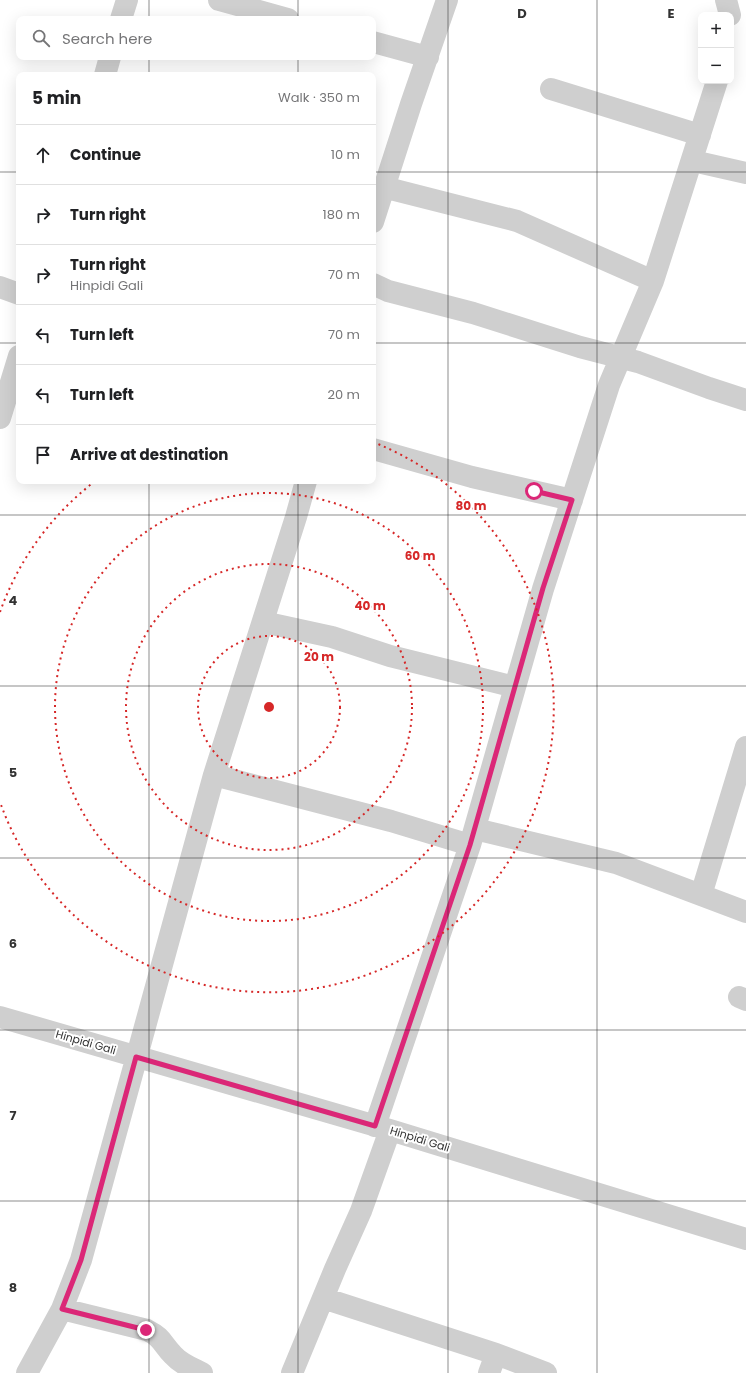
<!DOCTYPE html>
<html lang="en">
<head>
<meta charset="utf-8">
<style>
  :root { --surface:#fff; --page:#f6f6f6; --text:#202124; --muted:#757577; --line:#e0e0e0 }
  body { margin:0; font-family:Poppins,sans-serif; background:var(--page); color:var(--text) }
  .controls { position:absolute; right:12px; top:12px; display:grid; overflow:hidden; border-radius:8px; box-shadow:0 4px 16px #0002 }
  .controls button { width:36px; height:36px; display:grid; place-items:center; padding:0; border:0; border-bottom:1px solid var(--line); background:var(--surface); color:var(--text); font:20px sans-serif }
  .stop { position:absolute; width:12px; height:12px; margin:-9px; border:3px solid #db2777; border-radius:50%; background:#fff }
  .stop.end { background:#db2777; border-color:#fff; box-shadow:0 1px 4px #0008 }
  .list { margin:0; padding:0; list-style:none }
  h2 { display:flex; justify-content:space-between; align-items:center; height:52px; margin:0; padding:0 16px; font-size:17px }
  h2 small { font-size:13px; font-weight:400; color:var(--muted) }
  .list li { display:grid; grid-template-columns:26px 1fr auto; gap:12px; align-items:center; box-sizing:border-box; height:60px; padding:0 16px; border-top:1px solid var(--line) }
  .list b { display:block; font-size:15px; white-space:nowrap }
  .list p { margin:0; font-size:13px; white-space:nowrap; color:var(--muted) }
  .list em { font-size:13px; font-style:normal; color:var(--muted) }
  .icon { flex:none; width:22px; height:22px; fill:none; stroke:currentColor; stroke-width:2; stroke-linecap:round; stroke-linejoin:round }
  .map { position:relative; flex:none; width:746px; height:1373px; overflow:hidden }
  .search { position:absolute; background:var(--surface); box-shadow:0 4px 16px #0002; left:16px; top:16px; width:360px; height:44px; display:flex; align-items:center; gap:10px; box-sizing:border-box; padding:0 14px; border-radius:8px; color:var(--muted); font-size:15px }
  .panel { position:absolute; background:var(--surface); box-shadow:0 4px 16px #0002; left:16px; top:72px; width:360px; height:412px; border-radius:8px }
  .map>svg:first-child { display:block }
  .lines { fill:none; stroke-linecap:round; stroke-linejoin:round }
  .minor { stroke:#cfcfcf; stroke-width:22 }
  .route { stroke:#db2777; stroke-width:5 }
  .grid { fill:none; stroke:#323232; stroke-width:1; stroke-opacity:0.55 }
  .ring { fill:none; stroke:#d62828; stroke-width:2; stroke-dasharray:2 4 }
  .labels { text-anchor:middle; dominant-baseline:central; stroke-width:4; stroke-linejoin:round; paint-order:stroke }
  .street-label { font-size:11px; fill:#323232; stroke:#fff }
  .grid-label { font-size:13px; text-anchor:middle; font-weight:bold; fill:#323232; stroke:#fff; stroke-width:4; stroke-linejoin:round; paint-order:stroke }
  .centre { fill:#d62828; stroke:#fff; stroke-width:2 }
  .ring-label { font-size:12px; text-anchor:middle; font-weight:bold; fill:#d62828; stroke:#fff; stroke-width:4; stroke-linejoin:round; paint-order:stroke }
</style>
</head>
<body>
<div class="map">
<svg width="746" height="1373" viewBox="0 0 746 1373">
  <rect width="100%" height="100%" fill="#fff"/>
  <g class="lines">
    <path class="minor" d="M219,0L288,19
      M726,0L730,15
      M121,19L127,0
      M373,42L428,57
      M105,75L110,57
      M551,89L700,135
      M693,161L746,173
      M383,187L517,221L653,281
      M373,222L411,104L447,0
      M373,284L388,291L473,313L580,347L638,362L709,388L746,400
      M0,287L19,294
      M0,418L19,356
      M373,449L472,477L572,500
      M263,622L332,637L390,656L515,687
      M214,775L391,821L470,845
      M475,829L616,863L746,912
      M701,895L746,747
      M739,997L746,1000
      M0,1017L390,1130L746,1239
      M375,1126L470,845L543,589L609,385L653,281L717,81
      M323,1298L496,1354L546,1373
      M62,1309L147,1330C163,1338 162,1344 173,1355C181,1364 192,1368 202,1373
      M27,1373L62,1309L81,1260L214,775L296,517L306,481
      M292,1373L335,1269L361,1211L390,1130
      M489,1373L496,1354"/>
  </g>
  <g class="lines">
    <path class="route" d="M146,1330L62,1309L81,1260L136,1057L375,1126L470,845L543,588L572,500L534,491"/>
  </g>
  <path class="grid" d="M149,0V19M298,0V19M448,0V1373M597,0V1373M149,57V75M298,57V75M0,172H19M373,172H746M0,343H19M373,343H746M149,481V1373M298,481V1373M0,515H746M0,686H746M0,858H746M0,1030H746M0,1201H746"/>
  <g class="ring">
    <circle cx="269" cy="707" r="71"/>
    <circle cx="269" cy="707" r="143"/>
    <circle cx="269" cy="707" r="214"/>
    <path d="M0 612A285 285 0 0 1 94 482M373 442A285 285 0 1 1 0 802"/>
  </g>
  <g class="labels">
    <g class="street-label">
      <text transform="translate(86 1042) rotate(16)">Hinpidi Gali</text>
      <text transform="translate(420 1139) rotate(17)">Hinpidi Gali</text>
    </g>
  </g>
  <g class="grid-label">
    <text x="522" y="18">D</text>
    <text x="671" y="18">E</text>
    <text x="13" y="605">4</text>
    <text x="13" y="777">5</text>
    <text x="13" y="948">6</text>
    <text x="13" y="1120">7</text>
    <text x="13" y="1292">8</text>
  </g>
  <circle cx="269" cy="707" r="6" class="centre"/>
  <g class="ring-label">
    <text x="471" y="510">80 m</text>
    <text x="420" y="560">60 m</text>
    <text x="370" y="610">40 m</text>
    <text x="319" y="661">20 m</text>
  </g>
</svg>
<div class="controls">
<button>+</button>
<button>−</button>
</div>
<div class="stop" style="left:534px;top:491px"></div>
<div class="stop end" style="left:146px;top:1330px"></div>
<div class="search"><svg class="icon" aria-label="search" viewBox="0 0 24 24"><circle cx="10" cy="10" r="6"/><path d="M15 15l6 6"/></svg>Search here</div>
<section class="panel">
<h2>5 min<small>Walk · 350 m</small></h2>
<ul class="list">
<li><svg class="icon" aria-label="ahead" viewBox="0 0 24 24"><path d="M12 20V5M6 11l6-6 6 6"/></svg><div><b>Continue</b></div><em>10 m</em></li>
<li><svg class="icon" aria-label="right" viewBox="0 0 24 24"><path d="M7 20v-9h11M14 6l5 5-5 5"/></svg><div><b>Turn right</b></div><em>180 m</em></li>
<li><svg class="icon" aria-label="right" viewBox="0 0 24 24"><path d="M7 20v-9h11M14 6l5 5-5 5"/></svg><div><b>Turn right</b><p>Hinpidi Gali</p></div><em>70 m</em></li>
<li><svg class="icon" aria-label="left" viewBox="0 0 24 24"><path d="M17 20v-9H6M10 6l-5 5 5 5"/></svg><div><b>Turn left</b></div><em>70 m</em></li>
<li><svg class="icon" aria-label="left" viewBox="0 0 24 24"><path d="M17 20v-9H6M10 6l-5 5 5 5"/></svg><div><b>Turn left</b></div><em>20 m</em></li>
<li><svg class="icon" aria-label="arrive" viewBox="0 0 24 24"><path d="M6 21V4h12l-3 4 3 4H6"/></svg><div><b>Arrive at destination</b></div></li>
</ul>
</section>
</div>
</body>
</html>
